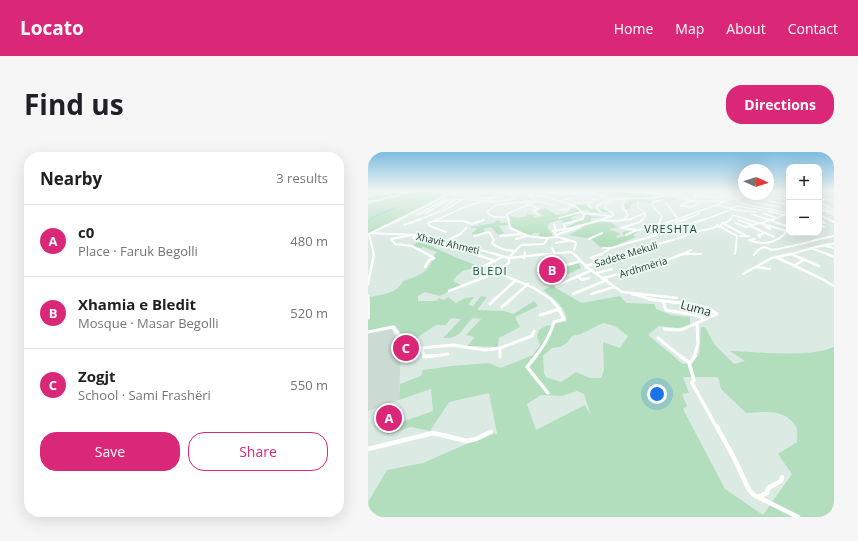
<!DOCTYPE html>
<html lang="en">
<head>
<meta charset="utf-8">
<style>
  :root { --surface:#fff; --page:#f6f6f6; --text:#202124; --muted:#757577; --line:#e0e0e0; --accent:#db2777 }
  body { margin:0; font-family:"Open Sans",sans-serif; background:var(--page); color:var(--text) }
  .controls { position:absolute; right:12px; top:12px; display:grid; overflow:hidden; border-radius:8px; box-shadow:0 4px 16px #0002 }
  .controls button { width:36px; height:36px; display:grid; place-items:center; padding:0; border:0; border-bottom:1px solid var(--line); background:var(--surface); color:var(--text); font:20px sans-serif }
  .compass { position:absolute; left:370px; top:12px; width:36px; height:36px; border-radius:50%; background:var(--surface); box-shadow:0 4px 16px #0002; rotate:93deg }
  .you { position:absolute; left:289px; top:242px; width:14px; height:14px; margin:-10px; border:3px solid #fff; border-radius:50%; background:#1a73e8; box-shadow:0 0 0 6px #1a73e833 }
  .badge { display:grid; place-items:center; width:26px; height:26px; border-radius:50%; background:var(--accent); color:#fff; font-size:13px; font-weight:700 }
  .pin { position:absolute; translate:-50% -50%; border:2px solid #fff; box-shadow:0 1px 4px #0006 }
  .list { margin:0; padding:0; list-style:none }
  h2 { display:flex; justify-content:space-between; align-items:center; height:52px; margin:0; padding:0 16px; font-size:17px }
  h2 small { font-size:13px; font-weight:400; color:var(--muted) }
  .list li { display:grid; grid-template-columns:26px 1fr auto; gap:12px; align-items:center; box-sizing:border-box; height:72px; padding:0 16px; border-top:1px solid var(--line) }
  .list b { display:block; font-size:15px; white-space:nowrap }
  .list p { margin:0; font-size:13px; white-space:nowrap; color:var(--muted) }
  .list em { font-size:13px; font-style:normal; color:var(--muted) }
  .actions { display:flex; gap:8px; padding:12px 16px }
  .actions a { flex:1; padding:9px 0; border:1px solid var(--accent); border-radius:16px; text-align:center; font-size:14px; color:var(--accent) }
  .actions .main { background:var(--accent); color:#fff }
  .map { position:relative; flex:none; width:466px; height:365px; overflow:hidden; border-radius:16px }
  header { display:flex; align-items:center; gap:24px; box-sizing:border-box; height:56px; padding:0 20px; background:var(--accent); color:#fff }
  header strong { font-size:19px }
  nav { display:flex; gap:22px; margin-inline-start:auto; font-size:14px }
  .intro { display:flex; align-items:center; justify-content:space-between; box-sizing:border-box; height:96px; padding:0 24px }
  h1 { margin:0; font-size:28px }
  .button { padding:10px 18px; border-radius:16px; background:var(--accent); color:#fff; font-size:14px; font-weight:700 }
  main { display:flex; gap:24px; padding:0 24px }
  aside { flex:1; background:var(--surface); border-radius:16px; box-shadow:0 4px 16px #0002 }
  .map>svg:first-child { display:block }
  .built { fill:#cbdad3 }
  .green { fill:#b3debe; fill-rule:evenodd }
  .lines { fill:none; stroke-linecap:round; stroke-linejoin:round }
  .stream { stroke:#7ec8d5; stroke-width:1 }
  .minor-far5 { stroke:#fff; stroke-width:1.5 }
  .minor-far4 { stroke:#fff; stroke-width:2 }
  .minor-far3 { stroke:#fff; stroke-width:2.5 }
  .minor-far2 { stroke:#fff; stroke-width:3 }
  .minor-far1 { stroke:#fff; stroke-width:3.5 }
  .minor { stroke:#fff; stroke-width:4.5 }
  .tertiary-far3 { stroke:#fff; stroke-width:1.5 }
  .tertiary-far2 { stroke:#fff; stroke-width:2 }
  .tertiary-far1 { stroke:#fff; stroke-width:2.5 }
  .tertiary { stroke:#fff; stroke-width:3.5 }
  .labels { text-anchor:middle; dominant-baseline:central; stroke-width:4; stroke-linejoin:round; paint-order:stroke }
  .far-street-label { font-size:10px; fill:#1d3a32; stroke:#edf7f2 }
  .far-neighbourhood-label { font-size:11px; letter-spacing:1px; fill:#184e40; stroke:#edf7f2 }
  .street-label { font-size:12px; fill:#1d3a32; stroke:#edf7f2 }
</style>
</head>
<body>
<header>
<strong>Locato</strong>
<nav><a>Home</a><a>Map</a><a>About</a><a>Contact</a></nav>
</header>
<div class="intro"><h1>Find us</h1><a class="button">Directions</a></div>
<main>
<aside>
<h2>Nearby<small>3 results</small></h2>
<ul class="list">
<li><span class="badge">A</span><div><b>c0</b><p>Place · Faruk Begolli</p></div><em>480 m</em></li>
<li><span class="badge">B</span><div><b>Xhamia e Bledit</b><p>Mosque · Masar Begolli</p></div><em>520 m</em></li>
<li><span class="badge">C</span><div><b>Zogjt</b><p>School · Sami Frashëri</p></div><em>550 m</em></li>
</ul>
<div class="actions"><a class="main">Save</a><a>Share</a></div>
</aside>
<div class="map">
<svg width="466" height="365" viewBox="0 0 466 365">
  <rect width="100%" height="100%" fill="#dceae4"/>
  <path class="built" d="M23,176L33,196L31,248L0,259V181Z"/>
  <path class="green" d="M40,39L30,41L29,44L41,40L38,42C44,43 51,39 58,39C63,39 69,41 74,42L72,43H75L0,82V52L14,49L19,46L25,44L12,46V48L0,49V41L16,42L53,39Z
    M230,39C249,39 267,41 286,43V45L308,46L304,49L294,47L289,48L285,46H272L283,50V51L270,49L263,52L261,57H258L256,52L260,51L257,50V47L270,45L262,43L243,45L242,42L228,41Z
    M209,51L211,53H218L223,57H235L241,60H222L221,58L211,59L213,62L202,66L204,68L217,66L218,63L233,66H223V69L242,70L250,75L241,77L253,82L248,84L249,86L257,84L254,81L257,79L269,80L265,83L268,85L242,96L232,95L223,87L201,83L217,74L211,72L199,77V75L207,71L204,70L196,71L193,68L181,71L179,75L186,85H170L172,81H166L163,83C156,81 147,80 143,73L131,74L136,81L130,83L123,75L116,77L117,80L108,83L103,82L108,78L109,76H103V75L126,71L128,69L131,68L133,71L143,70L141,63C146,67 153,66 159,64V62L168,63L165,64L167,66L176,64L169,59L177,56L189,63L198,62L203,57L210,56L206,52Z
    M58,86L60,87L55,90C73,99 91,107 110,114L105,117C97,116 89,122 85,129L93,133L72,144L57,140L50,144V149H69L71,146L76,148L80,145L88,151L97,146L106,145L100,153L105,154L113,144L119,145L109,158L136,159L145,162L166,149L170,154L147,165L152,175L131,186L130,195L99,194L107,185L98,183L113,167L105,166C93,177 93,187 75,186L93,167L83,166L78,173H68L47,187H37L27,173L0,179V144L2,145C15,142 29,142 35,129C44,126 52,124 59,117C64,112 61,110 68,106L65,104L69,100L55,95L53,96L43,94Z
    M211,111L213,116L187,128L184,134L214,151L252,144L258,151L286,152L288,157L303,163L322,165V173L310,176L291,174L280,183L315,212L324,211L331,202L333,175H337L347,193L366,212L377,209L362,199C391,200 440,206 466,195V365H0V350L19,318L55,311L123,281L129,282L121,241L81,250L62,279L43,275L19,283V275L65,259L63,237L31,248L32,232L53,224L55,218L84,214L121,211L133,216L165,203L172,193L169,185L171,178L178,174L199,169C198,155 185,146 175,138L182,135L185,129L181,126L191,121L189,117ZM235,171L247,174L260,184L252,196L235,190L236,218L233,226H222L208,220L193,230L178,225L176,221L175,204L184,196L192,195L199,191L204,184L213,182ZM315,225H350L353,237L378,261C395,260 418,256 428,275C430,279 429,286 429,290L410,302L424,322L395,363L357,337L315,257L319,254L314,242L321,241ZM209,239L216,242L223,264L217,253L168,278L159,252L173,243L194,244Z"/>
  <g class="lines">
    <path class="stream" d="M452,39L466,41
      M0,70L4,66L26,56"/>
    <path class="minor-far5" d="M107,39L101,43L123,39
      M135,39L127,41L144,42L148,45
      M189,39L199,40
      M216,39L238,45
      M257,39L314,44L321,47V49
      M277,39L290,40
      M322,39L333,42
      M361,39L376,40
      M343,40L372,46L369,49L376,52L420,61
      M400,40L408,41
      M86,41L97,39
      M153,41L171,39L193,42L216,40
      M309,41L317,43
      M80,42L113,46L136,45
      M203,42H215
      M213,42L223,43
      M391,42L413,43L406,39
      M160,43L179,45L207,54L215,61L243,64L234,68
      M160,43L168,49
      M331,43L353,47
      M343,43L366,47
      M413,43L421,45
      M408,46L421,48
      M255,47L257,48L254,54L260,63L256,67
      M312,47L321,48
      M292,48L285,50L284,53L294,64L292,68
      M451,48H465
      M169,49L187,54
      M192,49L204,46
      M321,49H359
      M321,49L312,54L324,55
      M325,49L327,46L325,45L328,44
      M380,49L412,55
      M221,50L220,53L223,56
      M451,50L466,58
      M298,51L310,67
      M159,52L171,57L165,59L171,63
      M270,52V55L277,61V65L274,68
      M349,53L369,58L388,60
      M452,54L463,59
      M76,55L88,47
      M325,55L332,50
      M362,56L370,54L392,58
      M451,56L457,59
      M192,58L200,57C206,49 214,51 223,50L225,47H229
      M400,59L416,63
      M457,59L466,63
      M233,60L229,57V54L242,47L286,46L301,43
      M58,61C66,57 77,48 86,47C104,46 132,54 148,45
      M395,61L409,66
      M383,62L401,68
      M49,63L78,47
      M140,65H127L120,62V59L128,53L163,49
      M243,65L246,62L237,56L238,52L244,48
      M191,66L213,60
      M50,68L79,57L93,48
      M68,68L99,54L126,46
      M140,68L139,62L168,49
      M214,68L216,62
      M260,68L277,61
      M315,68L331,62V60
      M335,68L365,57
      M362,68L365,63L381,68
      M403,68L419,62"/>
    <path class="minor-far4" d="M70,67L60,71L62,74L78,80
      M140,67L142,76L160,84L177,86L190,85L207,90L208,92L206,98
      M236,67L233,68L245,69L264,67
      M377,67L419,79C410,91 394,94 381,88L387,87
      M398,67L402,68
      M370,68L385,73
      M402,68L421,75
      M451,68L457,71
      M64,69H95L104,72L116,68
      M308,70L318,67
      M354,71L377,83
      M367,71L378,75L392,71
      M393,71L406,67
      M186,72L188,79
      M36,73L53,67
      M349,73L369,84L367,102
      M451,73L456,75
      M382,74L406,85
      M401,75H398L402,77
      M253,76L270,78L290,73L293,67
      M253,76L272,70L275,67
      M197,77L196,72L215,67
      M319,81C333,79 352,76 363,67
      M44,83L23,87L27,92L44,94L61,103
      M48,83L45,86L50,87
      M188,83L212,75
      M258,83L267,79
      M106,84L121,80L126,88L124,91C131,97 139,99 148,99
      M132,84L154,82
      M372,84H381
      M190,85L185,79L204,76L233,68
      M392,85L390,83L398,81
      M148,87L159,84
      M221,87L234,81
      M78,89L92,82L98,76
      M188,91L199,89
      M93,93L87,96L110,103
      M457,94L466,96
      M184,96L187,102
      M235,96H243
      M443,96L462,103
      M403,98C425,95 445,88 466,84
      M316,102H333
      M422,102L425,103
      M143,103L153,93L176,92L180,86
      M156,103L157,100
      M232,103L243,96L299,80L337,67
      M313,103L323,98
      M386,103L390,98L396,95L404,98
      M418,103C435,100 449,93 466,92"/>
    <path class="minor-far3" d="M107,102L127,109
      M423,102L451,114
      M459,102L466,105
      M408,105L452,126L466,134
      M156,106L157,102
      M223,106L234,102
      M116,114L134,105
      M217,114L254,140L309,146
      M426,114L435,108
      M57,115L61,108L66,106L59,102
      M389,115L402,117
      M187,116L213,109
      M110,120L123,122
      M128,120L166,136L184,148
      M229,121L244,117
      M375,122L404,106L423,102
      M209,124L214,128L221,126
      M235,126L280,115L315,102
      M188,134L224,118
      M81,139L120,124L141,111V106L144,102
      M205,142L239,128
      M223,142L246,135
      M264,142L286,148
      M126,148L148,128
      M142,148L160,132"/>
    <path class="minor-far2" d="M281,147C303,152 330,148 349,162L313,178L296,177
      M295,150L298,158L327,163L338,167
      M122,152L127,147
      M134,155L143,147
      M172,163L192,157
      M0,180L25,175L39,194L54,196L85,193L117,198L132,196L164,184L166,179
      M290,186L313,205
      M54,196L56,205
      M132,196V205
      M57,205L80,202
      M167,205C176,194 182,184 186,170L196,167L191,157L183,147
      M326,205L330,192L329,172"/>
    <path class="minor-far1" d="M56,204H65
      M168,204L159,215L180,241
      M312,204L322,211L327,204
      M321,211L326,228L324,231L349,276"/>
    <path class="minor" d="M349,275L366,306L381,338L386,343L430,365
      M0,297L65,281L99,289L108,287L123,280
      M390,345L399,341L400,336L413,329L414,325"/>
    <path class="tertiary-far3" d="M5,39L6,41L16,42L32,40
      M60,39L80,42
      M353,39L421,53
      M414,39L421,42
      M0,44L8,42
      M0,49L14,48L15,46L30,44L32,41L56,39
      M451,58L466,60
      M451,62L462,68
      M30,68L87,39
      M307,68L359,49L372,46L374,43"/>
    <path class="tertiary-far2" d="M310,67L289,74L299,80L319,81
      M460,67L466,70
      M3,81L47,83L66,86L131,103
      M6,103L1,82L32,67
      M168,103L203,100L207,103
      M253,103L318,84L319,81"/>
    <path class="tertiary-far1" d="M127,102L141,106L179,102
      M206,102L218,114L257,102
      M0,132L6,102
      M0,144V148"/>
    <path class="tertiary" d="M0,166V147"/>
  </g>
  <linearGradient id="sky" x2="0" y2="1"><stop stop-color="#7dbce0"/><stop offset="0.43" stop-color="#eff6f3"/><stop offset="1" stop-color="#eff6f3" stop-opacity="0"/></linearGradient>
  <rect width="466" height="90" fill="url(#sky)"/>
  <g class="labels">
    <g class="far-street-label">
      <text transform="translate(80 91) rotate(13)">Xhavit Ahmeti</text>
      <text transform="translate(258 102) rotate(-17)">Sadete Mekuli</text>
      <text transform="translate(275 115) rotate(-17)">Ardhmëria</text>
    </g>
    <g class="far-neighbourhood-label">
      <text x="303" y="76">VRESHTA</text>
      <text x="122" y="118">BLEDI</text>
    </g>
    <g class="street-label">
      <text transform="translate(328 156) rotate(15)">Luma</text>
    </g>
  </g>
</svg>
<div class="controls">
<button>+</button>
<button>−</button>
</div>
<svg class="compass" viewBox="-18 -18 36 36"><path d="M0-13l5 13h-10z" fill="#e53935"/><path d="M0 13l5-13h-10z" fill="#757577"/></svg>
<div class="you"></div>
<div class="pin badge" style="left:21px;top:266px">A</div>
<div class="pin badge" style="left:184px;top:118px">B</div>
<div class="pin badge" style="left:38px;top:196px">C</div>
</div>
</main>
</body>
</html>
